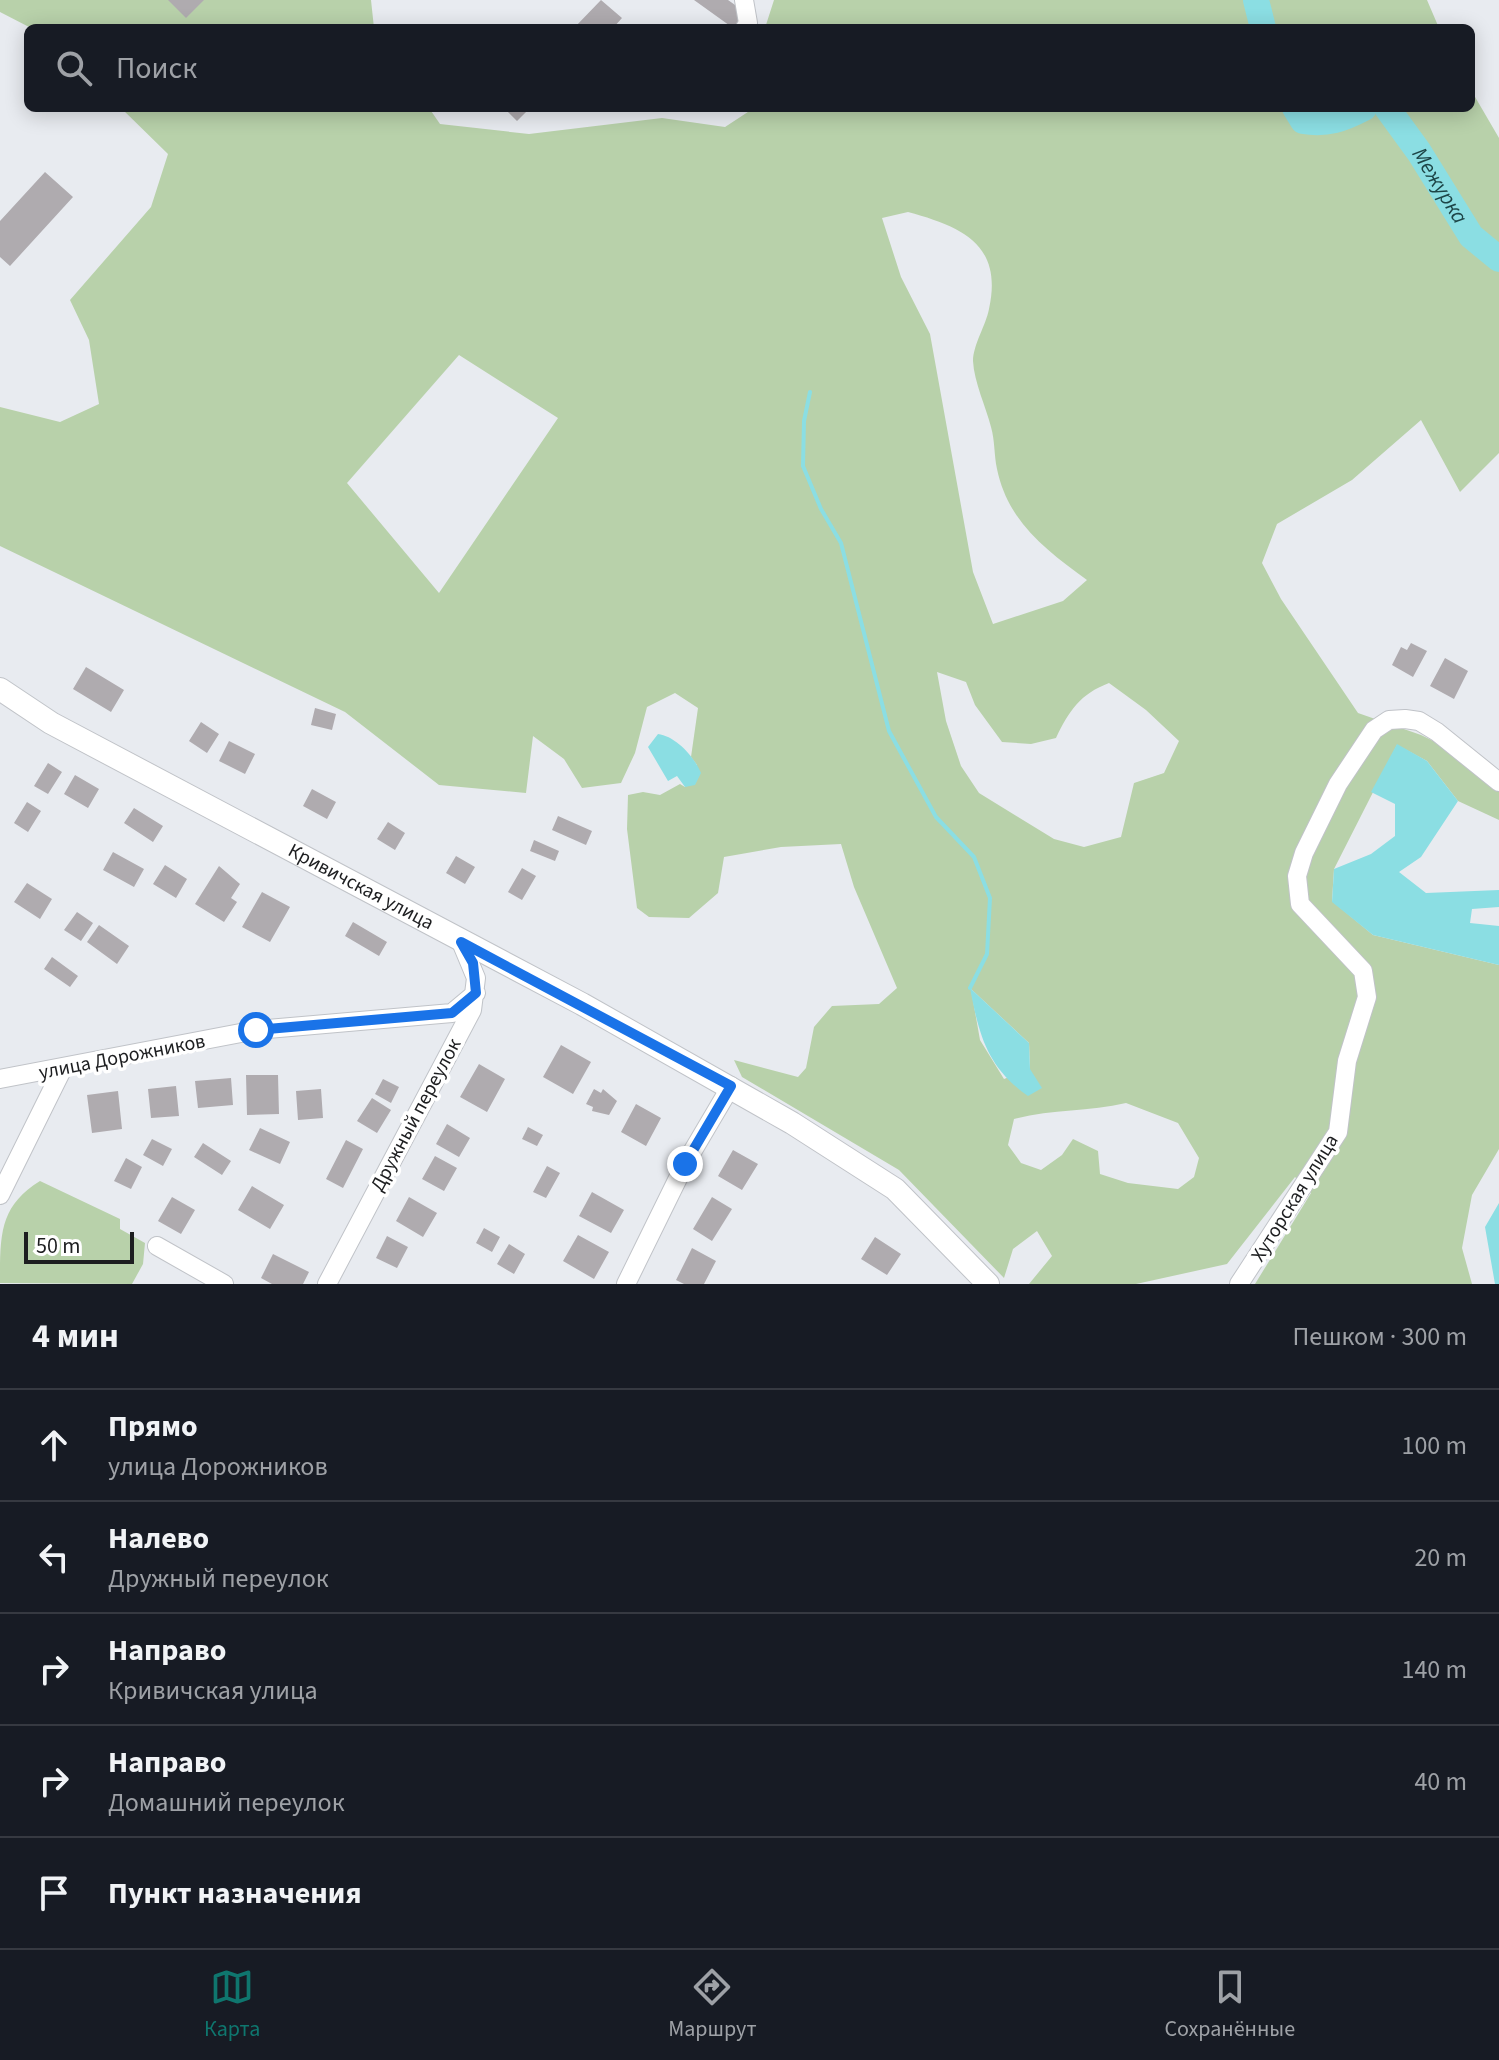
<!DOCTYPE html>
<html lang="ru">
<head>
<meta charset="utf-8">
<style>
  :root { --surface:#171b24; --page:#20242c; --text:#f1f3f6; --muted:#9ea1a6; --line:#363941; --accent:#0f766e }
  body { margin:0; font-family:"Source Sans 3",sans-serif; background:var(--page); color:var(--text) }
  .scale { position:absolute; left:24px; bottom:20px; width:110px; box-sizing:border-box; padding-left:8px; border:4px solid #1d1e20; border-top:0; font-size:22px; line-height:28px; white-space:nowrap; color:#1d1e20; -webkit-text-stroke:6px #fff; paint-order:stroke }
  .stop { position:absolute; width:24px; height:24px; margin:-18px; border:6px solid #1a73e8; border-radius:50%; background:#fff }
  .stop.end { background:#1a73e8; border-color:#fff; box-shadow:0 2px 8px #0008 }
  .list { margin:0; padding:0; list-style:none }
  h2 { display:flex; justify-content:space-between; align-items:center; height:104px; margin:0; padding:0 32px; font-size:34px }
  h2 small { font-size:26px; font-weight:400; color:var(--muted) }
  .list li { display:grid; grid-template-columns:52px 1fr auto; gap:24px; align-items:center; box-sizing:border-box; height:112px; padding:0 32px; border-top:2px solid var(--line) }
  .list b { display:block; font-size:30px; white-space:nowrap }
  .list p { margin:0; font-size:26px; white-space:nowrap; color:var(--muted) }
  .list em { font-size:26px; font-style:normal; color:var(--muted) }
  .icon { flex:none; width:44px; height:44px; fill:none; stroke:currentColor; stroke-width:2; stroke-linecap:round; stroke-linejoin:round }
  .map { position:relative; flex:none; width:1499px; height:1284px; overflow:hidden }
  .search { position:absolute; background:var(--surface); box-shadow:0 4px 20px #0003; left:24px; right:24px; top:24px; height:88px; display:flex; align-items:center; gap:20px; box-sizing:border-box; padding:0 28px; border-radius:12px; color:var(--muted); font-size:30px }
  .sheet { height:664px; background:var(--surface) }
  nav { display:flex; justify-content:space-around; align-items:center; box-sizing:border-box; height:112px; border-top:2px solid var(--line); background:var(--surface); font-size:22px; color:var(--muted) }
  nav a { display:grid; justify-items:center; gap:4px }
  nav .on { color:var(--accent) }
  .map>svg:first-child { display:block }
  .green { fill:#b8d1aa; fill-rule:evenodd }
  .water { fill:#8bdee3 }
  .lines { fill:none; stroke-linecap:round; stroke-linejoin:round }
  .stream { stroke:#8bdee3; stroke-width:4 }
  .river { stroke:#8bdee3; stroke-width:26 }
  .building { fill:#afabaf }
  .minor-casing { stroke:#c0c3c8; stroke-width:20 }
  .tertiary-casing { stroke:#c0c3c8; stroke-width:24 }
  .minor { stroke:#fff; stroke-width:18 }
  .tertiary { stroke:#fff; stroke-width:22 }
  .route { stroke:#1a73e8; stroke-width:10 }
  .labels { text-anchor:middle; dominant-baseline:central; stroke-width:7; stroke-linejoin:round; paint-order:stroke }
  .street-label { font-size:20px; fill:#1d1e20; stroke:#fff }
  .water-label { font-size:22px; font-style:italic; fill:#1d4547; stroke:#fff }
</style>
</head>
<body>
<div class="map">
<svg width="1499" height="1284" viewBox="0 0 1499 1284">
  <rect width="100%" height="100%" fill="#e8ebf0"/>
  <path class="green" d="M0,0H371L374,28H31L0,12Z
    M774,0H1427L1439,28H765Z
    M1471,90L1499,138V453L1460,492L1421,420L1352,480L1277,524L1262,563L1281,599L1358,713L1421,735L1499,773V820L1458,801L1427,761L1397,745L1334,869L1332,901L1373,935L1499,965V1149L1472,1195L1462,1248L1472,1284H1255L1311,1193L1295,1177L1227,1264L1136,1284H1029L1052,1256L1037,1231L1013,1249L1004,1278L899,1170L742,1077L734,1060L798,1077L806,1068L814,1027L832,1006L879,1004L897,988L854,887L841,844L781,847L724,857L718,893L689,918L649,917L637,908L627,829L628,795L643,792L660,795L680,784L685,787L697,765L691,757L698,708L675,693L647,707L635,753L621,783L582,788L564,759L533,736L526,793L439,785L345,712L0,546V407L60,422L99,404L89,340L70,300L151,207L168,154L121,108H429L440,124L529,134L662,118L725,127L754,108H1471ZM908,212C963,227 1003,245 989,309C986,325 973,345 973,361C974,382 986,407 991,427C995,441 994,455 997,469C1008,522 1046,550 1087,580L1063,601L993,624L973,572L930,334L901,277L882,218ZM459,355L558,418L439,593L347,483ZM937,672L966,682L975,705L1002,742L1031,744L1056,738C1069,711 1080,694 1109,683L1146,710L1179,741L1164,773L1134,783L1121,837L1084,847L1054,839L979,793L961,766L946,721ZM971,989L1029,1043L1030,1069L1004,1079L980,1040ZM1126,1103L1178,1123L1199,1158L1194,1177L1178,1189L1128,1183L1100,1174L1098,1151L1073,1139L1062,1155L1041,1170L1021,1163L1008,1145L1014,1119C1051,1109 1089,1112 1126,1103Z
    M40,1181L120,1219V1229L145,1243L143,1264L132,1284L0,1283C0,1233 0,1206 40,1181Z"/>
  <path class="water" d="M658,734C675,736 694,756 701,773L695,785L685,787L677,776L668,781L648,747Z
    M1397,744L1427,761L1458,801L1421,857L1399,872L1426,893L1499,890V907L1472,909L1470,923L1499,926V965L1373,935L1332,902L1334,869L1371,854L1395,836V804L1371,792Z
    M970,988L1029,1043L1030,1069L1042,1088L1028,1096C987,1067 979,1035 970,988Z
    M1499,1203V1284H1495L1485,1227Z"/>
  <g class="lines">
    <path class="stream" d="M810,392L804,421L803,466L821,509L841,543L889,731L936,817L974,857L990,898L987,954L970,988"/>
    <g class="river">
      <path d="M1256,0L1263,28"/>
      <path d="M1295,108L1303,121C1327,125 1343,119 1364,108"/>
      <path id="s1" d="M1387,108L1419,152L1471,236L1499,259"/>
    </g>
  </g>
  <path class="building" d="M168,0H204L186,18Z
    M601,0L622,18L613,28H574Z
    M694,0H728L745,12L733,28Z
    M504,108H530L517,121Z
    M45,172L73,197L10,266L0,257V221Z
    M1411,643L1427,651L1413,677L1392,665L1401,647L1407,650Z
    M1445,658L1468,671L1454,699L1430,686Z
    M86,667L124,690L111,712L73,689Z
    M315,708L336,714L332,730L311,725Z
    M201,722L219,734L207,753L189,741Z
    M229,741L255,754L245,774L219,761Z
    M48,763L62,772L48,794L34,786Z
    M75,775L99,789L88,808L64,794Z
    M312,789L336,802L327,819L303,806Z
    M27,802L41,811L28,832L14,823Z
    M134,808L163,826L153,842L124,823Z
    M558,816L592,831L586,845L552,830Z
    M388,822L405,833L395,850L377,839Z
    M534,840L559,851L555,861L530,851Z
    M113,852L144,869L134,887L103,870Z
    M456,856L475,867L465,884L446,873Z
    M165,865L187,879L176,898L153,884Z
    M219,866L240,884L231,898L237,902L224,922L195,904Z
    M522,868L536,876L522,900L508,892Z
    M27,883L52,899L40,919L14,902Z
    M262,892L290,907L270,942L242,927Z
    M77,912L93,923L81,941L64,930Z
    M353,922L387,942L379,956L345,936Z
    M99,925L129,946L117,964L87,942Z
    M52,957L78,976L70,987L44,969Z
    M561,1045L591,1062L573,1094L543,1077Z
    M479,1064L505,1079L487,1112L460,1097Z
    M246,1075H278L279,1114L247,1115Z
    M231,1078L233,1105L198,1108L195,1081Z
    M383,1079L399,1087L391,1103L375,1094Z
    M176,1086L179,1116L151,1118L148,1089Z
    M321,1089L323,1118L298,1120L296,1091Z
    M594,1089L601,1093L603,1089L617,1101L609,1115L592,1111L593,1107L586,1104Z
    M118,1091L122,1129L92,1133L87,1095Z
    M372,1098L391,1110L377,1133L357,1121Z
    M636,1104L661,1118L646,1146L621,1132Z
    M447,1124L470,1138L459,1157L436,1144Z
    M528,1127L543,1135L537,1146L522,1139Z
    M260,1128L290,1142L280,1164L249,1150Z
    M152,1139L172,1149L163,1166L143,1155Z
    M346,1140L363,1149L343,1188L326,1179Z
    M203,1143L231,1161L222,1175L194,1157Z
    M733,1150L758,1164L742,1190L718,1176Z
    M435,1156L457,1168L444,1191L422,1179Z
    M126,1158L142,1167L131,1189L114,1181Z
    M547,1166L560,1173L546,1198L533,1192Z
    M252,1186L284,1205L270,1229L238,1210Z
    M592,1192L624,1210L611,1233L579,1216Z
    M172,1197L195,1210L181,1234L158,1221Z
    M409,1197L437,1213L423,1237L396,1221Z
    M712,1197L732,1209L712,1241L693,1229Z
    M484,1228L500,1237L492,1252L476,1243Z
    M578,1235L609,1252L594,1279L563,1261Z
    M387,1236L408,1247L397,1268L376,1258Z
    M875,1237L901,1254L887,1275L861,1259Z
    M509,1244L525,1254L514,1274L497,1264Z
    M692,1248L716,1261L704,1284H684L676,1280Z
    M273,1254L309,1272L303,1284H272L261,1278Z"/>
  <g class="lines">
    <defs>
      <path id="minor" d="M744,0L748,23L745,28
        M0,1079L256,1030L452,1013L476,993
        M0,1195L62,1070
        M157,1246L224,1284
        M327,1284L472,1010L476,978L461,942
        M626,1284L685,1164L731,1086
        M1239,1284L1338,1132L1347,1061L1367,997L1363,971L1300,904L1297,876L1304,853L1338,784L1374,730L1389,720L1405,719L1419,721L1437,732L1499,782"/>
      <g id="tertiary">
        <path id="s2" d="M0,689L51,723L582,1004L792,1123L895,1189L988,1284"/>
      </g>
    </defs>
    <use href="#minor" class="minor-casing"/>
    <use href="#tertiary" class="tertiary-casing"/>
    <use href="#minor" class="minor"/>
    <use href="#tertiary" class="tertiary"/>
  </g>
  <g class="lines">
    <path class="route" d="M256,1030L452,1013L476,993L473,963L461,942L731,1086L685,1164"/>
  </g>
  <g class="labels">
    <g class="street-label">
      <text stroke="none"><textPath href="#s2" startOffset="412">Кривичская улица</textPath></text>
      <text transform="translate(122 1057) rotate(-11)">улица Дорожников</text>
      <text transform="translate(416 1115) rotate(-62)">Дружный переулок</text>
      <text transform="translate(1295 1198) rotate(-58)">Хуторская улица</text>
    </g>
    <g class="water-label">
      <text stroke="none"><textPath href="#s1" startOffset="94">Межурка</textPath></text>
    </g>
  </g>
</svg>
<div class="scale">50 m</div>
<div class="stop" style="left:256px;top:1030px"></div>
<div class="stop end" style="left:685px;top:1164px"></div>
<div class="search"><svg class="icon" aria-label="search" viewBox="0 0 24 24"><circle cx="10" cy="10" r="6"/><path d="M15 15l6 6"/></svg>Поиск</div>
</div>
<section class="sheet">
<h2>4 мин<small>Пешком · 300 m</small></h2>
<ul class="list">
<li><svg class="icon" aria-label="ahead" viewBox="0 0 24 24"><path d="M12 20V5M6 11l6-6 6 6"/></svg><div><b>Прямо</b><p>улица Дорожников</p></div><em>100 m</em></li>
<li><svg class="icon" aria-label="left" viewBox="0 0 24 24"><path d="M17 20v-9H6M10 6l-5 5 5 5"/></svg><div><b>Налево</b><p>Дружный переулок</p></div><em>20 m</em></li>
<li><svg class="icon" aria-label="right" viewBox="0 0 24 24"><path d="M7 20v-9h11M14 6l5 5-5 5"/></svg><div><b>Направо</b><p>Кривичская улица</p></div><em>140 m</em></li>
<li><svg class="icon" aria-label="right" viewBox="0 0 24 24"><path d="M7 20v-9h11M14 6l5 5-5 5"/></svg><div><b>Направо</b><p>Домашний переулок</p></div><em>40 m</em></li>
<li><svg class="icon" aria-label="arrive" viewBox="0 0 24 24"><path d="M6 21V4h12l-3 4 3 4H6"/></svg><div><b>Пункт назначения</b></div></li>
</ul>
</section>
<nav>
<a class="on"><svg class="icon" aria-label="map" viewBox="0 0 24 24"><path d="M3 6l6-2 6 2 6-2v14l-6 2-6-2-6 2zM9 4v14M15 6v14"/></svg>Карта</a>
<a><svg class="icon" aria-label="directions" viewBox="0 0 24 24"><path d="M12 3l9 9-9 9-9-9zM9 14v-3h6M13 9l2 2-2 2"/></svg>Маршрут</a>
<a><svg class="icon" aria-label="saved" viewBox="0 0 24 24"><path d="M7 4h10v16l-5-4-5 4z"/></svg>Сохранённые</a>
</nav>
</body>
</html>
